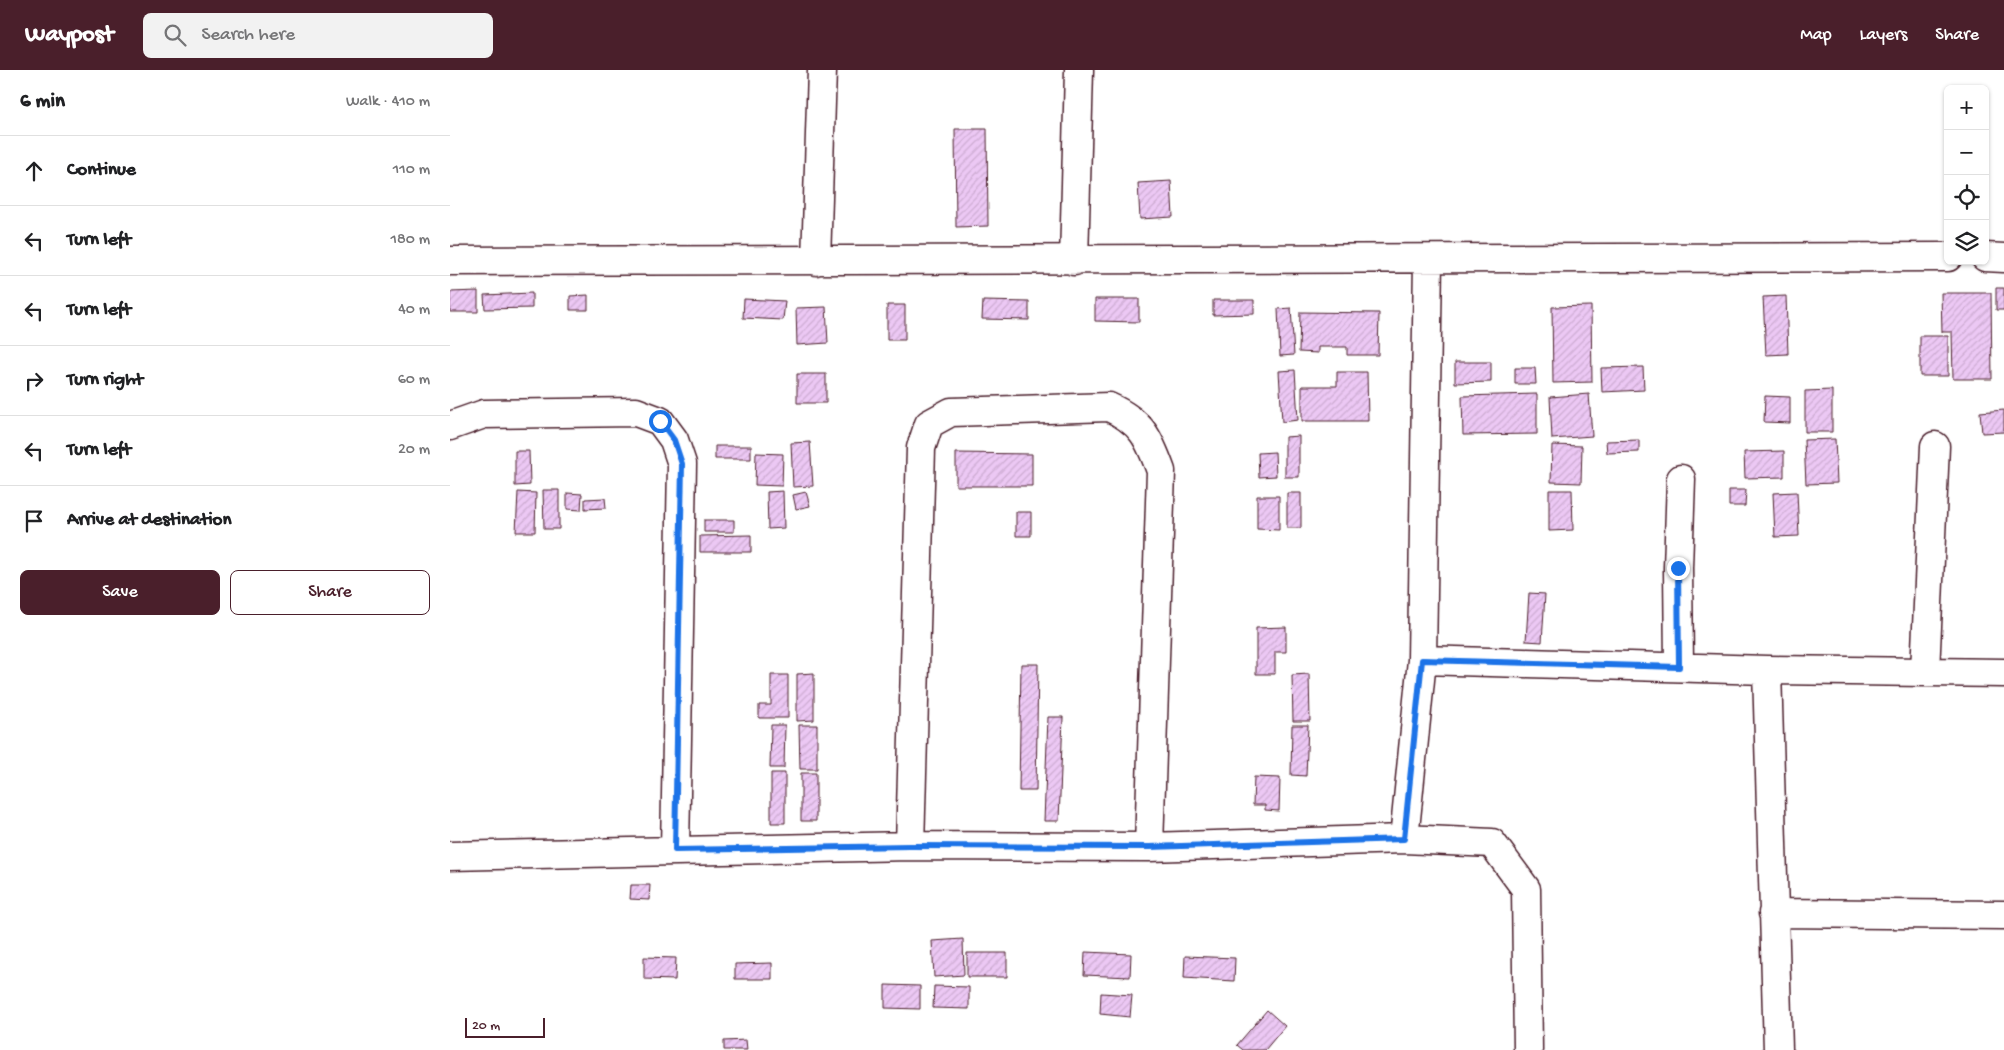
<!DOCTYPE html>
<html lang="en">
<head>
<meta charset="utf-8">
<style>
  :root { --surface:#fff; --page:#f2f2f2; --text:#202124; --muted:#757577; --line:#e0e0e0; --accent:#4a1f2b }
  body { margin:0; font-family:"Gochi Hand",sans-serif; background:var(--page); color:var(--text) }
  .controls { position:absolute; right:15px; top:15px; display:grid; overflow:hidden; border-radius:8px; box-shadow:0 1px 4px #0004 }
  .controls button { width:45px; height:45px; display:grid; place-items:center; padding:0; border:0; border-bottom:1px solid var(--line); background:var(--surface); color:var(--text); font:25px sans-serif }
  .scale { position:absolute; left:15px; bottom:12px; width:80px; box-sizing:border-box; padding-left:5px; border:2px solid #4a1f2b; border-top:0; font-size:14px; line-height:18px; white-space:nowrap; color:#4a1f2b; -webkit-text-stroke:4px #fff; paint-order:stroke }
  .stop { position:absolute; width:15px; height:15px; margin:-11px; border:4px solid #1a73e8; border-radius:50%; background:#fff }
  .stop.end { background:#1a73e8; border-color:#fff; box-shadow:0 1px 5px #0008 }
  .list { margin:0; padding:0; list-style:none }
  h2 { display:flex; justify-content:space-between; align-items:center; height:65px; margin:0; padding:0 20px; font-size:21px }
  h2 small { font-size:16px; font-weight:400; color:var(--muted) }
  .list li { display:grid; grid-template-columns:32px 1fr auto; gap:15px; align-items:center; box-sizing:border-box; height:70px; padding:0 20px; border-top:1px solid var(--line) }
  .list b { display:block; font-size:19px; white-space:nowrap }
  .list em { font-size:16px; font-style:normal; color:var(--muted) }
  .actions { display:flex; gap:10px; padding:15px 20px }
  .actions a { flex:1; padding:11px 0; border:1px solid var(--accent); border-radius:8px; text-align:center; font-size:18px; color:var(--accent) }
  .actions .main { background:var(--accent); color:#fff }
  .icon { flex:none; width:28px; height:28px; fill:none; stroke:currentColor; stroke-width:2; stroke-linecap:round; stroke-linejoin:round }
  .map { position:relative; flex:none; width:1554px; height:980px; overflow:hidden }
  header { display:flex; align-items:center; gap:30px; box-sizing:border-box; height:70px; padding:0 25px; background:var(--accent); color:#fff }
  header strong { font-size:24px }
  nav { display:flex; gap:28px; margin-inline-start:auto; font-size:18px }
  .search { width:350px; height:45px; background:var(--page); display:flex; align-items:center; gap:12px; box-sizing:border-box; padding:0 18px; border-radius:8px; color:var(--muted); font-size:19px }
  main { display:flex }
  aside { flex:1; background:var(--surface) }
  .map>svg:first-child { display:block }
  .building { fill:url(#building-hatch); stroke:#4a1f2b }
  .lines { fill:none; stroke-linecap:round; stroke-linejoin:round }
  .minor-casing { stroke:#4a1f2b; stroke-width:31 }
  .minor { stroke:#fff; stroke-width:28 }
  .route { stroke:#1a73e8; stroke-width:6 }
</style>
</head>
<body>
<header>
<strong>Waypost</strong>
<div class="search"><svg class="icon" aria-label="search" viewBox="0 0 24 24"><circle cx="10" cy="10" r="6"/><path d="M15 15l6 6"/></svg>Search here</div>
<nav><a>Map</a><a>Layers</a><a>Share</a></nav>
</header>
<main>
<aside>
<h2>6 min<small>Walk · 410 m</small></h2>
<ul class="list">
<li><svg class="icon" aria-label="ahead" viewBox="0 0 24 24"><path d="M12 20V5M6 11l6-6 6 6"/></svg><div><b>Continue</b></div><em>110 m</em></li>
<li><svg class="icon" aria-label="left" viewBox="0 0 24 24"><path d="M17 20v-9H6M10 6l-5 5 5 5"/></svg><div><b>Turn left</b></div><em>180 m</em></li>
<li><svg class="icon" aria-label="left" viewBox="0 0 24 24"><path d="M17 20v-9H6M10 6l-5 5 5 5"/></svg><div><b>Turn left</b></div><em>40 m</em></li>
<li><svg class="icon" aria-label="right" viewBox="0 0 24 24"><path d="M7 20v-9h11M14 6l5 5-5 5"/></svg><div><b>Turn right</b></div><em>60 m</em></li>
<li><svg class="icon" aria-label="left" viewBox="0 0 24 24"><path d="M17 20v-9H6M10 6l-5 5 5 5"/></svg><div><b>Turn left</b></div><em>20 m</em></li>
<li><svg class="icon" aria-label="arrive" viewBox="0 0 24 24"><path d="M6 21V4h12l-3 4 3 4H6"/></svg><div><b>Arrive at destination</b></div></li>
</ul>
<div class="actions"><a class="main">Save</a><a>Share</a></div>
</aside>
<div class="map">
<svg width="1554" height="980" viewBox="0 0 1554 980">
  <defs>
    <pattern id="building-hatch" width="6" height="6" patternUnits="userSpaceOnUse" patternTransform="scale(1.25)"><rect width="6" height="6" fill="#ecc8f4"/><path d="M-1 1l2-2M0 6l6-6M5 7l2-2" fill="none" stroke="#ccabd1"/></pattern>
  </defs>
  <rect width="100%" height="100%" fill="#fff"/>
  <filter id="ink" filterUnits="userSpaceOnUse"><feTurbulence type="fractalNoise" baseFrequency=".02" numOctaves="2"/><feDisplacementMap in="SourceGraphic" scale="10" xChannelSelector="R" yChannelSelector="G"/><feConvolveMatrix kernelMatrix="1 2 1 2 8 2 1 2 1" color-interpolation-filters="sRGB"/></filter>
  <g filter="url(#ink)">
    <path class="building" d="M505,59H537L538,156L506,157Z
      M721,111L723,147L690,149L688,113Z
      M1546,218H1554V240H1546Z
      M28,221V242H0V222Z
      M82,223V238L35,239L34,225Z
      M1491,223H1541L1542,309H1503L1502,262H1492Z
      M138,225V240H120V226Z
      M1336,226L1338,284L1316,285L1313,227Z
      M294,229L335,231L333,250L293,248Z
      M645,229H689V252L645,251Z
      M763,230H804V244L763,245Z
      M533,231L579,232V250L532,249Z
      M437,235H455V270H437Z
      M1141,236L1142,312L1103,313L1102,237Z
      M376,237L378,273L347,275L346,238Z
      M841,238L844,285L830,286L828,239Z
      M850,242L929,243L928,285H897V277H868V283L849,282Z
      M1470,266H1498V306H1470Z
      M1005,292H1041V312L1005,313Z
      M1193,297L1194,320L1152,322L1151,298Z
      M1065,298H1085L1086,314H1065Z
      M845,300L848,350L832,352L829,301Z
      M887,302H917L918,351H852V316H887Z
      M347,304H376V333H347Z
      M1382,320V362H1355V321Z
      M1087,324V364L1013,365L1012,326Z
      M1139,324L1142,366L1102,369L1100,327Z
      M1315,326L1340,327V353L1314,352Z
      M1554,340V362L1532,363L1530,342Z
      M849,366V407H835V367Z
      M1385,369L1387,413L1356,414L1354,370Z
      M1189,370V382L1157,383L1156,371Z
      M360,372L363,416L343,417L341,373Z
      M1102,375L1132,376L1131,413L1101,412Z
      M265,376H301V389H265Z
      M65,381H79L80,415L65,416Z
      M1334,381V407L1295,408L1294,382Z
      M825,382L826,406L809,407L808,383Z
      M306,383L333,384L332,416L305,415Z
      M506,383L582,384V416H506Z
      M93,420H109V459H94Z
      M1099,420H1122L1123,460L1099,461Z
      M1279,420H1296L1295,436H1279Z
      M333,421L334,458L318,459L317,422Z
      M68,422L86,423L85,462H66Z
      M356,422L360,436L346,439L343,425Z
      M1347,422L1349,466L1325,467L1323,423Z
      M117,423L132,424L131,440L117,439Z
      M837,423H851V458H837Z
      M807,426H829V460L807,459Z
      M155,428L156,438L135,439V429Z
      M566,442H581V466H566Z
      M254,450H284V462H254Z
      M301,465V482H250V466Z
      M1079,523L1095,524L1092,572L1076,571Z
      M836,557V582H825V604H806V558Z
      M571,594H588L586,721H569Z
      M364,603V650L347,651V604Z
      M859,604L860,651H843L842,605Z
      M321,605H338V648H309V635H321Z
      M598,647H613L609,751H594Z
      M321,655H335L334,698H320Z
      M349,655H367V699H350Z
      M842,655H858L856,706L841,705Z
      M321,703H335V753H321Z
      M351,703H366V751H351Z
      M804,707L830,708L829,741L815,740V735H803Z
      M181,815H200L199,830L180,829Z
      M513,869L514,905L484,907L482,871Z
      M635,882L681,884L680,907L634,905Z
      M517,883H557V907H517Z
      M735,886L785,888L784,911L734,908Z
      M194,887L226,888L225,910L194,909Z
      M322,893V909H285V894Z
      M435,915L470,916V939L435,938Z
      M484,916L519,917V939L483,938Z
      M651,923L682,925L680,947L650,944Z
      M817,940L835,956L815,980H793L787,975Z
      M296,970L297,980H274V971Z"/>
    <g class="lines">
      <defs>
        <path id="minor" d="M1535,187L1554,188
          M0,191L1498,187
          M366,191L372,0
          M624,191L629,0
          M0,356L34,344L186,342L210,351L224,370L232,394L225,780
          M972,590L1317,600L1554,603
          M1229,597L1228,498L1231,409
          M1317,600L1328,980
          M1475,602L1485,376
          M954,769L972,590L978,190
          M460,776L471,378L479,354L501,342L659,337C692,352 699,368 711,401L699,777
          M0,786L460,776L699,777L954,769L1042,773L1076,819L1078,980
          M1323,843L1554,845"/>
      </defs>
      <use href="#minor" class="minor-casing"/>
      <use href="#minor" class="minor"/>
    </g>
  </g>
  <g class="lines" filter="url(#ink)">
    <path class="route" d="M210,351L224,370L232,394L225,780L460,776L699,777L954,769L972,590L1229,597L1228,498"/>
  </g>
</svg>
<div class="controls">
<button>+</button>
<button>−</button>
<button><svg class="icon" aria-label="locate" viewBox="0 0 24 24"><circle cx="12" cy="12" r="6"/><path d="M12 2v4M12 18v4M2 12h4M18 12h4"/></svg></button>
<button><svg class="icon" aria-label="layers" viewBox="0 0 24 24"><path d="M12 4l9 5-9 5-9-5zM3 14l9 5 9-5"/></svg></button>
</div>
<div class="scale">20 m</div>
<div class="stop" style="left:210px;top:351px"></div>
<div class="stop end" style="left:1228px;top:498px"></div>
</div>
</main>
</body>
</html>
